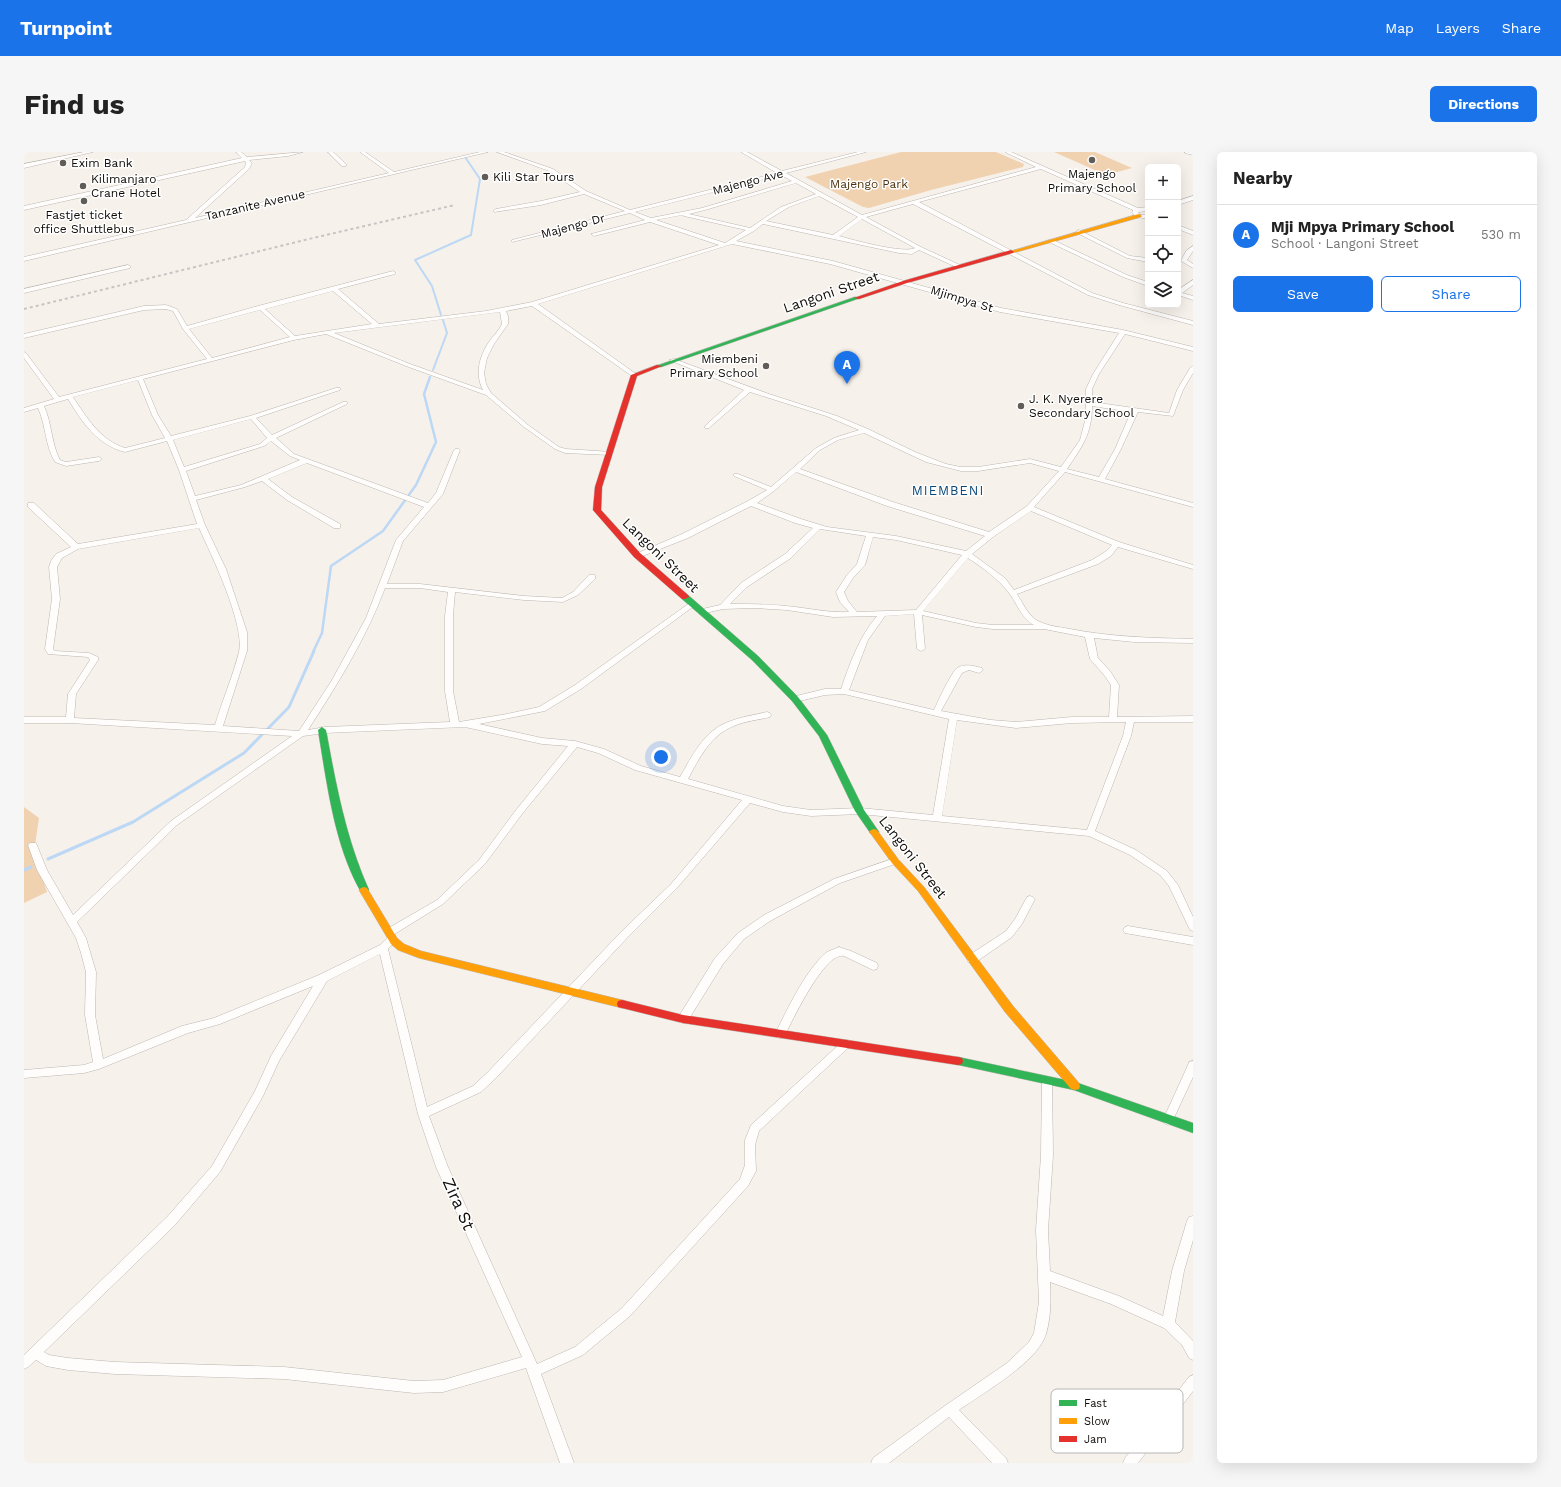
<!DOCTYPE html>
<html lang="en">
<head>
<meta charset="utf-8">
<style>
  :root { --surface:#fff; --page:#f6f6f6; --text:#222; --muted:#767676; --line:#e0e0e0; --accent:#1a73e8 }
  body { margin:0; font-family:"Work Sans",sans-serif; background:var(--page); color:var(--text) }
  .controls { position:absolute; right:12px; top:12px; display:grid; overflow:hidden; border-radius:6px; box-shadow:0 4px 16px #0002 }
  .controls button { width:36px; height:36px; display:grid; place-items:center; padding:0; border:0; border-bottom:1px solid var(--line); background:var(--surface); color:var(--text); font:20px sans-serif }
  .you { position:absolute; left:637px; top:605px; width:14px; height:14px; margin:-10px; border:3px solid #fff; border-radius:50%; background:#1a73e8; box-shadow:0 0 0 6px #1a73e833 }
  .badge { display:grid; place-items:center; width:26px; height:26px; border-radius:50%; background:var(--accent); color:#fff; font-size:13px; font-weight:700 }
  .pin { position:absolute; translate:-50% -33px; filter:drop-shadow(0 1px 2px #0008) }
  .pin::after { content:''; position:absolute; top:21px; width:14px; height:12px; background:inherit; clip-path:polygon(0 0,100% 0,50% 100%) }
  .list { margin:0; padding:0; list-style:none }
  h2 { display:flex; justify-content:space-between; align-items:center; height:52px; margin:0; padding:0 16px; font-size:17px }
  h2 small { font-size:13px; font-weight:400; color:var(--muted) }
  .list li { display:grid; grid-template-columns:26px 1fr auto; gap:12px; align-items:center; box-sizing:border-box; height:60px; padding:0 16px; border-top:1px solid var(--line) }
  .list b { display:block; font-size:15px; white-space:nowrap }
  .list p { margin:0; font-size:13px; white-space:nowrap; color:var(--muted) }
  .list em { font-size:13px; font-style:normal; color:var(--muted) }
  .actions { display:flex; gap:8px; padding:12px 16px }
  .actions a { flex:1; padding:9px 0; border:1px solid var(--accent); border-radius:6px; text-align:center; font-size:14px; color:var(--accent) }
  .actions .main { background:var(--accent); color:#fff }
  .icon { flex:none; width:22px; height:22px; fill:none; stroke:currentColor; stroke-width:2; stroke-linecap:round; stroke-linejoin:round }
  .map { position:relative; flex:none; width:1169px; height:1311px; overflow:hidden; border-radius:6px }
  header { display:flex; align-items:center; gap:24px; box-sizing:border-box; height:56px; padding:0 20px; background:var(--accent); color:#fff }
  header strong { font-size:19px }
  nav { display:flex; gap:22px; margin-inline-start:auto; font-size:14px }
  .intro { display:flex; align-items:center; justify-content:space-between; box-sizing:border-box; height:96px; padding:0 24px }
  h1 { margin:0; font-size:28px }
  .button { padding:10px 18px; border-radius:6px; background:var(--accent); color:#fff; font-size:14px; font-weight:700 }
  main { display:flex; gap:24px; padding:0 24px }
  aside { flex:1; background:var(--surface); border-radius:6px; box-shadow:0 4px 16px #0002 }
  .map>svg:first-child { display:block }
  .green { fill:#f0d2b0 }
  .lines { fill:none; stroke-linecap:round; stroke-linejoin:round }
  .stream-far2 { stroke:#bcd8f5; stroke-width:2 }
  .stream-far1 { stroke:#bcd8f5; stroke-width:2.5 }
  .stream { stroke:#bcd8f5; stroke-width:3 }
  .street-casing { stroke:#bbb6b1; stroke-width:1 }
  .fast-casing { stroke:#bbb6b1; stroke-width:1 }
  .slow-casing { stroke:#bbb6b1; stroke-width:1 }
  .jam-casing { stroke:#bbb6b1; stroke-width:1 }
  .street { fill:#fefdfc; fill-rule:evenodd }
  .fast { fill:#30b455; fill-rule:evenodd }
  .slow { fill:#ff9f0a; fill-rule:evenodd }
  .jam { fill:#e5322d; fill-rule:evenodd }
  .rail { stroke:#c6c5c3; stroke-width:2; stroke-dasharray:3 3; stroke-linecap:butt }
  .poi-dot { fill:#605c57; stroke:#fff; stroke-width:1.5 }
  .labels { text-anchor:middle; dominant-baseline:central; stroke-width:3; stroke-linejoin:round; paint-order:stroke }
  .far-poi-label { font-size:12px; fill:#0f0b07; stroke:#fff; text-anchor:start }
  .far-street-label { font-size:12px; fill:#0f0b07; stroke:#fff }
  .far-park-label { font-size:12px; fill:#503410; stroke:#fff }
  .far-quarter-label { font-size:13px; letter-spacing:1px; fill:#0c4878; stroke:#fff }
  .street-label { font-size:14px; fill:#0f0b07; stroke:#fff }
  .near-street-label { font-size:17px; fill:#0f0b07; stroke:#fff }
  .key { fill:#fff; stroke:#b7b6b5; stroke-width:1 }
  .key-label { font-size:11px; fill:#0f0b07 }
</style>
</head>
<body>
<header>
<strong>Turnpoint</strong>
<nav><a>Map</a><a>Layers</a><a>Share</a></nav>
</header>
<div class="intro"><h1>Find us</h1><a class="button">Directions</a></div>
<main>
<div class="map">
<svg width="1169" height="1311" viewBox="0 0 1169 1311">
  <rect width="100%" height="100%" fill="#f7f1eb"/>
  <path class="green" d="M877,0H972L1000,12L999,15L907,38L845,56L839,55L781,25Z
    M1030,0H1071L1108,16L1082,23Z
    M0,655L15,666L10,700L23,740L0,751Z"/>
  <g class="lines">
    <path class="stream-far2" d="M417,163L408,134L391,108L447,83L456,27L441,5
      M409,218L423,181L419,168"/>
    <path class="stream-far1" d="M289,500L298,481L307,414L359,379L392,333L412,290L400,242L406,225"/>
    <path class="stream" d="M24,707L109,670L220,601L265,555L290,499
      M0,718L7,715"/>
    <defs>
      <path id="street" d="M60,0H69L0,16V12Z
        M212,0H217L223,5L279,0L264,4L225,8L228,11L225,17L171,66L365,21L336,0H341L370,20L456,0H464L0,109V105L162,68L221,15L222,11L221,9L0,58V54L218,6Z
        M304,0H309L322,12V14H318Z
        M473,0H480L529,17L562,39L606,58L753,21L717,0H723L758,19L834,0H842L762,21L838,63L1012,15L981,0H987L1114,56L1124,55V59L1114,60L1116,63H1124V67L1113,65L1108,61L1109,58L1017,17L895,50L1068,141L1099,151L1169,169V173L1095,153L1064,143L889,52L842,65L897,95L936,113V115H932L895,98L888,102L875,101L739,72L730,79L712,89L809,109L977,156L1099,178L1169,195V199L1101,182L1075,222L1068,237V250L1145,261L1153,238L1166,216L1169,214V221L1159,238L1149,264L1114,260L1097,297L1081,327L1169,351V355L1041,320L1010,355L1095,390L1169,413V417L1094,395L1087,404L1074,412L993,442C999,451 1004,464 1014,469C1024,474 1035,475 1046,477C1087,485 1128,486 1169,487V491L1110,490L1070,486L1074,506L1086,519L1095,533L1093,565L1169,564V570H1110L1107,584L1071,679L1112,698L1143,719L1154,733L1169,765V779L1166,778L1145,734L1136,723L1106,703L1065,684L836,662L787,664L759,660L726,651L653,736L603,786L472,926L457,940L405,964L424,1015L513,1212L551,1195L598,1156L716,1027L721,1013V988L727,973L819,889L823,888L827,889L828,892L735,979L731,993L732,1019L724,1034L606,1164L559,1203L517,1222L550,1311H536L502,1216L419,1240L390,1241L260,1227L91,1222L44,1218L22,1214L12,1208L4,1215L0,1217V1203L143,1065L188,1014L231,939L247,904L289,834L196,872L164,881L75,917L60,921L0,926V918L60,913L69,910L61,863L62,820L57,801L52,786L13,718L4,693L6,691H12L23,718L49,763L147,669L268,584L46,571H0V565H42L44,542L66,508L64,505L24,502L21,497L28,447L25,415L27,409L32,402L47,395L4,355V351H10L54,392L173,372L155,318L143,289L101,300C73,293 58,270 44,247L20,254C28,271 27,291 36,308L42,310L75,305L78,307L75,309L42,314L31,310C21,294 22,273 14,256L0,260V256L30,247L0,206V200L2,201L35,245L183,207L159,177L149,159L142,157L120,158L0,186V182L120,154L142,153L153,157L163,174L234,154L369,119L372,121L371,122L314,137L355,172L462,159L508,150L695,93L626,70L570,84L567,82L621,68L606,61L488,90V88L601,59L560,42L517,53L470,60L469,59L472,57L517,49L556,40L525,19ZM757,23L768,29L678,56L627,66L611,60ZM772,31L792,42L757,55L726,76L665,62L681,58ZM795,44L834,65L809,83L742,69L765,55ZM658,63L660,64L722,78L701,91L632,68ZM838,67L891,96C880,102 829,88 815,84ZM708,92L806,112L976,160L1095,181L1069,222L1062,237V265L1056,288L1037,315L1006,307L954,315H937L922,312L891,300L844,277L813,264L745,242L650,207L645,208L720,238L681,274V276H685L726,240L802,264L835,278L810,286L792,296L747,335L714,322H710V324L743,338L724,349L658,382L609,403L613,405H616L664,386L727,354L771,371L789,376L761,402L717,431L696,453L674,458L673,460L677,462L699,457L730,456L763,458L809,465L853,464C835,485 826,511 817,537H801L768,545L767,547L771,550L801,543L820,542L925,567L909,663L836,656L787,658L759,654L664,627C675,607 686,583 710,574C721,569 734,568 746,565L747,563L746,561L743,560C730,563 716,565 704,570C680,579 668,604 656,625L617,614L580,597L551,589L518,586L455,572L521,559L557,537L670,454L671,452L667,450L551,533L515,555L483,562L435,570L429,539V464L431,440L500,448L539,450L554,443L571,427V423H565L549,440L538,446L500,444L396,432H363L379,389L419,342L436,298L435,297H431L430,298L412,341L404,351L270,302L252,286L323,252V250H319L248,283L232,266L316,238V236H312L226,264L147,284L134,263L119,227L270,188L302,182L382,214L462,243L500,275L531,297L541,301L586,303L589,301L588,300L542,297L535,295L504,273L467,241L462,232L460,221L463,206L470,192L484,172V164L482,159L508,154L608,224H612V222L514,152ZM309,139L348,172L271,184L241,157ZM236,158L266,185L188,206L165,177ZM476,160L478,172C475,178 471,182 467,187C456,202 450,221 459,238L386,212L310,181ZM114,228L128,263L141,286L101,296C76,288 63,266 49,245ZM1068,254L1107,260L1091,297L1075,325L1043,317C1058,295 1068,282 1068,254ZM227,267L243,286L236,292L160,315L149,288ZM840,281L902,310L937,319H954L1006,311L1035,319L1003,354L965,380L869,350L776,317L796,298L814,288ZM247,289L266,304L276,308L217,333L171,344L162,319L240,294ZM283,311L400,355L372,388L342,466L308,528L275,579L199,574L223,499V480L202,417L181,373L172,348L221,335L238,329L263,348L310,376H316V372L268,345L244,327ZM772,320L863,354L961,384L942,399L872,384L803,375L777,367L733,351L750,339ZM1007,359L1088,393L1081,400L1068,408L990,438L981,426L948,402L969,385ZM175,376C187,402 221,472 215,500C209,524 198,549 191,573L50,566L52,542L74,508V505L65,501L31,499L29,497L36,447L33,415L38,406L54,397ZM796,377L842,384L833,412L823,423L812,440L816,450L825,460C804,461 784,456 762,454C744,452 725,452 706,452L723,435L767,406ZM849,385L872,388L938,403L892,458L833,460L824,449L820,440L829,426L841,413ZM944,406C959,416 973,426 985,441C993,451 997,466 1010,473H969L952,471L899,459ZM361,436H396L424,440L421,464V539L426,570L301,575L284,578C313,533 342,487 361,436ZM890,462L893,497L897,499L901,497L898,463L952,475L969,477H1020L1061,485L1066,507L1080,523L1087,533L1085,565H1048L992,570L967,568L917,559L938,521L945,518L955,521L959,518L958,516C950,514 941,511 933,516C927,521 914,549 910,558L825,538L844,488L861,464ZM933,568L992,576L1048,571L1102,570L1099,584L1063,678L918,664ZM441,575L518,592L544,594L492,658L455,708L413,748L363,777L361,780L363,783H369L419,752L461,712L498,662L553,595L574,601L611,618L718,648L647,732L597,780L464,920L449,934L403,955L364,797L373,787L371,784H365L356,793L295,823L190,866L158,874L79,907L71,863L72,820L62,786L53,770L153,673L279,584L301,581ZM356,802L394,962L412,1015L498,1205L419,1228L390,1229L260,1215L91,1210L44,1206L25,1203L20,1200L151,1073L196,1020L239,944L255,909L303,829Z
        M1161,0H1169V3L1161,1Z
        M1169,44V48L1154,53V49Z
        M1154,73L1169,79V83L1154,77Z
        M1055,78L1106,104L1124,106V110L1103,106L1053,81V79Z
        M1025,88H1029L1103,123L1124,130V134L1099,125L1025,90Z
        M1169,94V99L1163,108L1169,112V116L1157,109L1162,99Z
        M104,113L106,114V116L0,141V137Z
        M1169,128V133L1158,141L1169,144V148L1154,143V138Z
        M871,706L874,707L876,709L874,711L816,731L746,769L720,787L699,812L663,870L659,871L655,870L654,867L655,864L691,806L714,781L740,763L810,727Z
        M1006,744L1009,745L1011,747L998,772L988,785L952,810H944L943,807L944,804L982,779L991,767L1003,745Z
        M1104,774L1169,785V793L1101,781L1099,778L1101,775Z
        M815,795L827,799L853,811L854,814L853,817L849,818L820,804C801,799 768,869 760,885L756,886L752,885L751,882C763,858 782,817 803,800C807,798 811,797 815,795Z
        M1169,909V925L1149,968L1148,971L1144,973L1140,971L1139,968L1164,913L1165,910Z
        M1023,925L1027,926L1028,929L1029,1003L1024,1078L1026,1119L1095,1144L1139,1164L1148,1119L1163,1069L1165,1065L1169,1064V1088L1160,1119L1151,1170L1169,1189V1208L1165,1206L1158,1193L1140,1176L1087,1152L1026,1130C1027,1147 1027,1165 1022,1182C1014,1210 959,1241 935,1258L982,1306L984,1311H968L925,1265L865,1311H847L849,1306L922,1253L983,1211L1005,1190L1010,1181L1015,1150L1012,1078L1017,1003L1018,929L1019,926Z
        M1169,1223V1239L1114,1311H1099L1101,1306L1165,1225Z"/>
      <path id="fast" d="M831,145L836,146L637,215L632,214Z
        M658,443H664L734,504L774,545L803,583L840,658L855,680L853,682H847L831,659L795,584L768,549L728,508L658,447L657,445Z
        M298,575L302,578C312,633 322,687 345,738L343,740H337C310,693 303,631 294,578Z
        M934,905L1051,930L1169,971V981L1050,938L930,912L929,909L930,906Z"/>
      <path id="slow" d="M1115,62L1118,64L1117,65L989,101L984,100Z
        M850,677L853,678L874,707L900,735L989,854L1055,931L1056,934L1055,937L1051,938L1047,937L981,860L894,739L868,711L847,682L845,680L847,678Z
        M340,735L343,736L373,786L380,792L397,799L598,848L602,849L603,852L602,855L598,856L395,806L374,798L367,792L335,738L337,736Z"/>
      <path id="jam" d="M987,98L990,100L989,101L883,131L835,147L830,146L879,129Z
        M633,213L638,214L613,224L578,335L577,358L616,401L664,443L665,445L661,447H658L610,405L569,358L571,335L607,223Z
        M598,848L659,863L934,905L938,906L939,909L938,912L934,913L659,871L594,855L593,852L594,849Z"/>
    </defs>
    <use href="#street" class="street-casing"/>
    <use href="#fast" class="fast-casing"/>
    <use href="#slow" class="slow-casing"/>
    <use href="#jam" class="jam-casing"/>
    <use href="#street" class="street"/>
    <use href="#fast" class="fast"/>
    <use href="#slow" class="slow"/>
    <use href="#jam" class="jam"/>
    <path class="rail" d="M0,157L289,86L431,53"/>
  </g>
  <g class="poi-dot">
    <circle cx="1068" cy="8" r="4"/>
    <circle cx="39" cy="11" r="4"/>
    <circle cx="461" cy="25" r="4"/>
    <circle cx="59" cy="34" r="4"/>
    <circle cx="60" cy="49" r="4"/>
    <circle cx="742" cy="214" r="4"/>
    <circle cx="997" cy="254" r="4"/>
  </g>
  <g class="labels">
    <g class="far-poi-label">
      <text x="47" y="11">Exim Bank</text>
      <text x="1068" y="22" text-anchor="middle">Majengo<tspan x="1068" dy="14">Primary School</tspan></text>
      <text x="469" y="25">Kili Star Tours</text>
      <text x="67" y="27">Kilimanjaro<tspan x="67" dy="14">Crane Hotel</tspan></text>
      <text x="60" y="63" text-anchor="middle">Fastjet ticket<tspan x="60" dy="14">office Shuttlebus</tspan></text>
      <text x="734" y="207" text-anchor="end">Miembeni<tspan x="734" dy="14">Primary School</tspan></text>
      <text x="1005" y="247">J. K. Nyerere<tspan x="1005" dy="14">Secondary School</tspan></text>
    </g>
    <g class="far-street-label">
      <text transform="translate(724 30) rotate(-14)">Majengo Ave</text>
      <text transform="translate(231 53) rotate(-13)">Tanzanite Avenue</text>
      <text transform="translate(549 74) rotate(-15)">Majengo Dr</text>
      <text transform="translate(938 147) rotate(17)">Mjimpya St</text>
    </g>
    <g class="far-park-label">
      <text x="845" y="32">Majengo Park</text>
    </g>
    <g class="far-quarter-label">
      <text x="924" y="338">MIEMBENI</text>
    </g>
    <g class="street-label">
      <text transform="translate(807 140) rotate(-19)">Langoni Street</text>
      <text transform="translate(637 403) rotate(44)">Langoni Street</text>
      <text transform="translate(889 705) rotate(52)">Langoni Street</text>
    </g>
    <g class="near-street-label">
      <text transform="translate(435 1052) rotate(66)">Zira St</text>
    </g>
  </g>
  <rect x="1027" y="1237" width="132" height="64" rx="6" class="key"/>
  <rect x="1035" y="1248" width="18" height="6" fill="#30b455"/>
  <rect x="1035" y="1266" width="18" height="6" fill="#ff9f0a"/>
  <rect x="1035" y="1284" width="18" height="6" fill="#e5322d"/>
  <g class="key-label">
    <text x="1060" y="1255">Fast</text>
    <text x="1060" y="1273">Slow</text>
    <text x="1060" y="1291">Jam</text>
  </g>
</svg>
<div class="controls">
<button>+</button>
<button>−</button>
<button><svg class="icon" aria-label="locate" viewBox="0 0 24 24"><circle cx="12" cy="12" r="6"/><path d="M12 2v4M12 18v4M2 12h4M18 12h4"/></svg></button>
<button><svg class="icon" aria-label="layers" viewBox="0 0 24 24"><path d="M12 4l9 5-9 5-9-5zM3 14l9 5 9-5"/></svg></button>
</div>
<div class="you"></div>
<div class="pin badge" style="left:823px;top:232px">A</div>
</div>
<aside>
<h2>Nearby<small></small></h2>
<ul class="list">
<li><span class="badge">A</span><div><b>Mji Mpya Primary School</b><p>School · Langoni Street</p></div><em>530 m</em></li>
</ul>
<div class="actions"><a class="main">Save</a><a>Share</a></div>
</aside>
</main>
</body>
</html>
